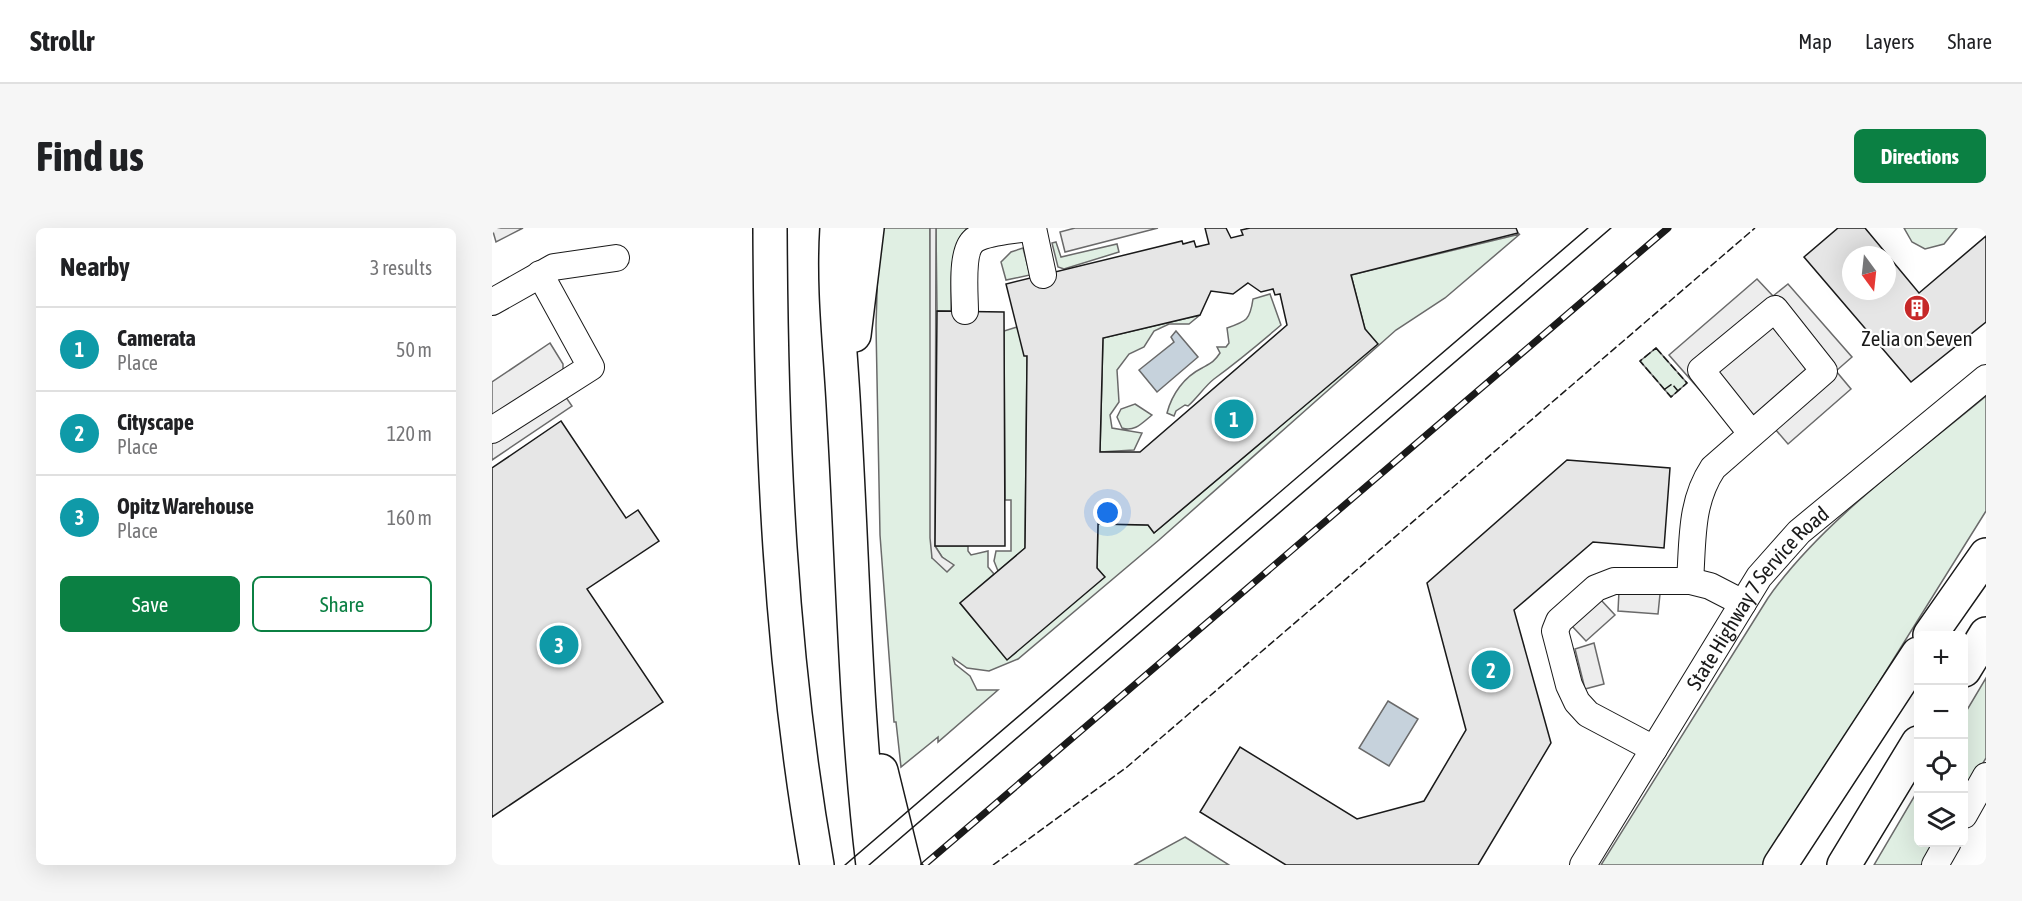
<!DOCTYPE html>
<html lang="en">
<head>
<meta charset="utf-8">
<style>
  :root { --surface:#fff; --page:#f6f6f6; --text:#202124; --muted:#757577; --line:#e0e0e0; --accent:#0b8043 }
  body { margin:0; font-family:"Asap Condensed",sans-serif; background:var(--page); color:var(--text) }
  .controls { position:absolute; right:18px; bottom:18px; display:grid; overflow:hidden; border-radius:9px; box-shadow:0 6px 24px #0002 }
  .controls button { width:54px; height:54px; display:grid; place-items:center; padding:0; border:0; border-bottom:2px solid var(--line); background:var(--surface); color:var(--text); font:30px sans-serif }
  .compass { position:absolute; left:1350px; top:18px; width:54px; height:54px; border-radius:50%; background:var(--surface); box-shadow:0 6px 24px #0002; rotate:165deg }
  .you { position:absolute; left:616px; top:285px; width:21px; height:21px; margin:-15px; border:4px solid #fff; border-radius:50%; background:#1a73e8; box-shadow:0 0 0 9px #1a73e833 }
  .badge { display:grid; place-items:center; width:39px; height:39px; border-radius:50%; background:var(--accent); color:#fff; font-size:20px; font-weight:700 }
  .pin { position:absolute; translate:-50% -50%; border:3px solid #fff; box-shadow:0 2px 6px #0006 }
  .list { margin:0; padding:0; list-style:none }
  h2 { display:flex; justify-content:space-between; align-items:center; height:78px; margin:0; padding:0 24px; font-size:26px }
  h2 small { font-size:20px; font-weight:400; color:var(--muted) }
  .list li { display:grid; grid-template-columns:39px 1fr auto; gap:18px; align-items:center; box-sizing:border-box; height:84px; padding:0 24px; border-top:2px solid var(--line) }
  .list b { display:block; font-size:22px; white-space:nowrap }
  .list p { margin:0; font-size:20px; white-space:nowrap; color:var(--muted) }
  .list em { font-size:20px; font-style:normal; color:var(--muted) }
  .actions { display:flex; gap:12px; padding:18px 24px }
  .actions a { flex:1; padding:14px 0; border:2px solid var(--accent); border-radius:9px; text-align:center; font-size:21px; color:var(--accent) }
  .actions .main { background:var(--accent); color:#fff }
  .icon { flex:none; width:33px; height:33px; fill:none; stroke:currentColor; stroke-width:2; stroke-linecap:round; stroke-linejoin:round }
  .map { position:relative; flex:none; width:1494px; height:637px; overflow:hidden; border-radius:9px }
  header { display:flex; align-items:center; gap:36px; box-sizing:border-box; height:84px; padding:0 30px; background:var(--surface); border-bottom:2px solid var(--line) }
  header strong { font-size:28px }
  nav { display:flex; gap:33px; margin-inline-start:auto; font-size:21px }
  .intro { display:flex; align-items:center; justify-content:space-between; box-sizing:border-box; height:144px; padding:0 36px }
  h1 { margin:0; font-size:42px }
  .button { padding:15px 27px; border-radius:9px; background:var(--accent); color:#fff; font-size:21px; font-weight:700 }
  main { display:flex; gap:36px; padding:0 36px }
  aside { flex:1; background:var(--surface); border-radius:9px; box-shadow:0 6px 24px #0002 }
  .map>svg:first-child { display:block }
  .green { fill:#e0efe3; stroke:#6a6a6a; stroke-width:1.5 }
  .parking { fill:#ededed; stroke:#6a6a6a; stroke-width:1.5 }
  .water { fill:#c6d2dc; stroke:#6a6a6a; stroke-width:1.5 }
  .building { fill:#e6e6e6; stroke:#1a1a1a; stroke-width:1.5; fill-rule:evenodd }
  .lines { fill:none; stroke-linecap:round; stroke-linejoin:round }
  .minor-casing { stroke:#1a1a1a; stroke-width:28 }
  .highway-casing { stroke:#1a1a1a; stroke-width:36 }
  .minor { stroke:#fff; stroke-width:26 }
  .highway { stroke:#fff; stroke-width:33 }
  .tram { stroke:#1a1a1a; stroke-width:1.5 }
  .rail-casing { stroke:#1a1a1a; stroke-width:7 }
  .rail { stroke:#fff; stroke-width:4.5; stroke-dasharray:14; stroke-linecap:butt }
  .fence { stroke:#1a1a1a; stroke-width:1.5; stroke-dasharray:8 3; stroke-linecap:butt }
  .labels { text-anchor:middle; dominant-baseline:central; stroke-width:4.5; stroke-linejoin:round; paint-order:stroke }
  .poi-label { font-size:21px; fill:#1a1a1a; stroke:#fff }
  .street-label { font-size:21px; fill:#1a1a1a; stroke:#fff }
</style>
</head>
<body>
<header>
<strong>Strollr</strong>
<nav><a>Map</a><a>Layers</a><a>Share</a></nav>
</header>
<div class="intro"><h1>Find us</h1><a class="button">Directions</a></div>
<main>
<aside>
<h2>Nearby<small>3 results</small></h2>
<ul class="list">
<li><span class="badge" style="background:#0f9aa8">1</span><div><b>Camerata</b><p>Place</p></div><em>50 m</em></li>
<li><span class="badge" style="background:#0f9aa8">2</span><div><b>Cityscape</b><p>Place</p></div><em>120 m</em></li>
<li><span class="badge" style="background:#0f9aa8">3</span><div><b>Opitz Warehouse</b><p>Place</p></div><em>160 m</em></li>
</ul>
<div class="actions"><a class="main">Save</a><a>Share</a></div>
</aside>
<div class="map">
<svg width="1494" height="637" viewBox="0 0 1494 637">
  <rect width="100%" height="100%" fill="#fff"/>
  <path class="green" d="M387,0H438L440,330L461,337L450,329L443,318H476V323L479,327L496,323V339L502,346L468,375L515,431L612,349L605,340L606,296L656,297L662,305L885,116L873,101L859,47L1028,6L953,70L904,102L667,312L526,431L497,443L475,440L461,430L463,436L478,448L485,462H506L446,514V509L409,539L404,494H402L388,307L384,98Z
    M444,0H475C455,23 460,54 459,83H445Z
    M1412,0H1465L1452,16L1433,21L1420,14Z
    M564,14L569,29L625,16L627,24L572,41L566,39L560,15Z
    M531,20L538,47L514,52L509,34L519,24Z
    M778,66L789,97C768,115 745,134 722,151C713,158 705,170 696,178L693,177L684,183L682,188L675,185C680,166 692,149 710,140C719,135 722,134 728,125L725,119H734L737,115L735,100C755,93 758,92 761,71Z
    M708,87L697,96H677L662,103L652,119L637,126L625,142L627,174L618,187L620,200L650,205L642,222L608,224L611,110Z
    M525,99L535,128L533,320L506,343L502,333L504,323H519V272H513L512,103Z
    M1164,120L1195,155L1179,169L1148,133Z
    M1494,168V283L1273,637H1109L1276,370C1329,294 1422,228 1494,168Z
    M643,176L660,187C650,195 643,204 630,200L625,189L629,181Z
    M1494,450V530L1472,567V487Z
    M1426,562V614L1443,615L1430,637H1382Z
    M693,609L737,637H642Z"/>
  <path class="parking" d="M0,0H31L4,14Z
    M438,0H444L443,318L450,329L462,337L455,344L440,330L438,310Z
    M583,0H666L573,24L568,4Z
    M1265,51L1281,68L1296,56L1360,129L1344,143L1359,161L1296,216L1283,201L1235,193L1177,127Z
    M58,115L71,136V165L80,178L0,232V154Z
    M1127,363L1168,366L1166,386L1126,383Z
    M1109,372L1123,387L1094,413L1080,398Z
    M1102,415L1112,456L1093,461L1083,421Z"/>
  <path class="water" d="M684,103L706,129L665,164L647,142L682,114L679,109Z
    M896,473L926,491L897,538L867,520Z"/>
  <path class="building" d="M713,0H734L739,10L751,7L749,2L758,0H1024L1026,5L859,47L873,101L886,116L662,305L656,297L606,296L605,340L613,349L515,432L468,375L533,320L535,128H532L514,56L690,13L691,16L702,13L704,19L717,16ZM756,55L769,64L781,61L783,67L788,66L795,97L648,224H608L611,110L708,87L719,63L741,66Z
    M1346,0H1373L1427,65L1494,8V94L1419,154L1312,29ZM1359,27H1395V63H1359Z
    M445,83L512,84L513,318H443Z
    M69,193L134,290L146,282L167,313L95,361L171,474L0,589V240Z
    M1075,232L1178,240L1172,320L1101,314L1022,382L1059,515L986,637H794L708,584L748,519L865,591L932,573L974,502L935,355Z"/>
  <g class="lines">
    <defs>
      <g id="minor">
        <path d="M541,0L551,47"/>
        <path d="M0,74L62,39L124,30"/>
        <path d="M473,83C473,66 468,20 484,11C497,4 519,3 535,0"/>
        <path d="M0,202L99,139L48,46"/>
        <path d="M1198,353C1201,312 1198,275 1221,240L1332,143L1283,81L1209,142L1259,205"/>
        <path d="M1162,521L1096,486L1085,474L1077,457L1063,403L1067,393L1104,360L1122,353H1198L1218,358L1251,375"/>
        <path d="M1472,587L1494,548"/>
        <path id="s1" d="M1091,637L1267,349L1307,304L1494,150"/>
        <path d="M1443,637L1456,614"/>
      </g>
      <path id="highway" d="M278,0C279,213 288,427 325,637
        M345,0C341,63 349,124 352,187C361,337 363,487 381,637
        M362,107L375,0
        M1438,407L1494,327
        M1472,442L1494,406
        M389,543L412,637
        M1288,637L1426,426
        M1352,637L1426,515"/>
    </defs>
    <use href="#minor" class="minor-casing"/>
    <use href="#highway" class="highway-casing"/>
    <use href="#minor" class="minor"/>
    <use href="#highway" class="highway"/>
    <path class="tram" d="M353,637L1096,0
      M377,637L1119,0"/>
    <defs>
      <path id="rail" d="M432,637L1176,0"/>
    </defs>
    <use href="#rail" class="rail-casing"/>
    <use href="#rail" class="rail"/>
    <path class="fence" d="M1164,120L1195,155L1179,169L1148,133Z
      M1173,161L1180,156L1186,163
      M501,637L635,539L1263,0"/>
  </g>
  <defs>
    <symbol id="building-disc" viewBox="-11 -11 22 22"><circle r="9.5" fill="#c62828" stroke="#fff"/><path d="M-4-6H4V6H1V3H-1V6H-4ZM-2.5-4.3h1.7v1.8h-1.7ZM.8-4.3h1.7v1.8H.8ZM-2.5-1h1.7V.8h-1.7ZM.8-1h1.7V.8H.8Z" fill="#fff"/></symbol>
  </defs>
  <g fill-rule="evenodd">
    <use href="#building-disc" x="1410" y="65" width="30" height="30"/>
  </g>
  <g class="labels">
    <g class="poi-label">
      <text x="1425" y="110">Zelia on Seven</text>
    </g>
    <g class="street-label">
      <text stroke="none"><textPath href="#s1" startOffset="320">State Highway 7 Service Road</textPath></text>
    </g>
  </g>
</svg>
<div class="controls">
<button>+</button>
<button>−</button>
<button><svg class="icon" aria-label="locate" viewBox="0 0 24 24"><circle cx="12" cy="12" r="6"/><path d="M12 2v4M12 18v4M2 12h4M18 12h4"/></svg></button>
<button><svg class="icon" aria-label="layers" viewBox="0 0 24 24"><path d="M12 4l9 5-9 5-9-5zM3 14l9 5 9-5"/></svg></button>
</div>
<svg class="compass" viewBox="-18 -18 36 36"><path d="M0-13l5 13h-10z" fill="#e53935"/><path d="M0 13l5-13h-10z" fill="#757577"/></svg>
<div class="you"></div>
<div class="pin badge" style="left:742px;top:191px;background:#0f9aa8">1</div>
<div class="pin badge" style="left:999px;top:442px;background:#0f9aa8">2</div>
<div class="pin badge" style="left:67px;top:417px;background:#0f9aa8">3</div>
</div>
</main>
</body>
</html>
